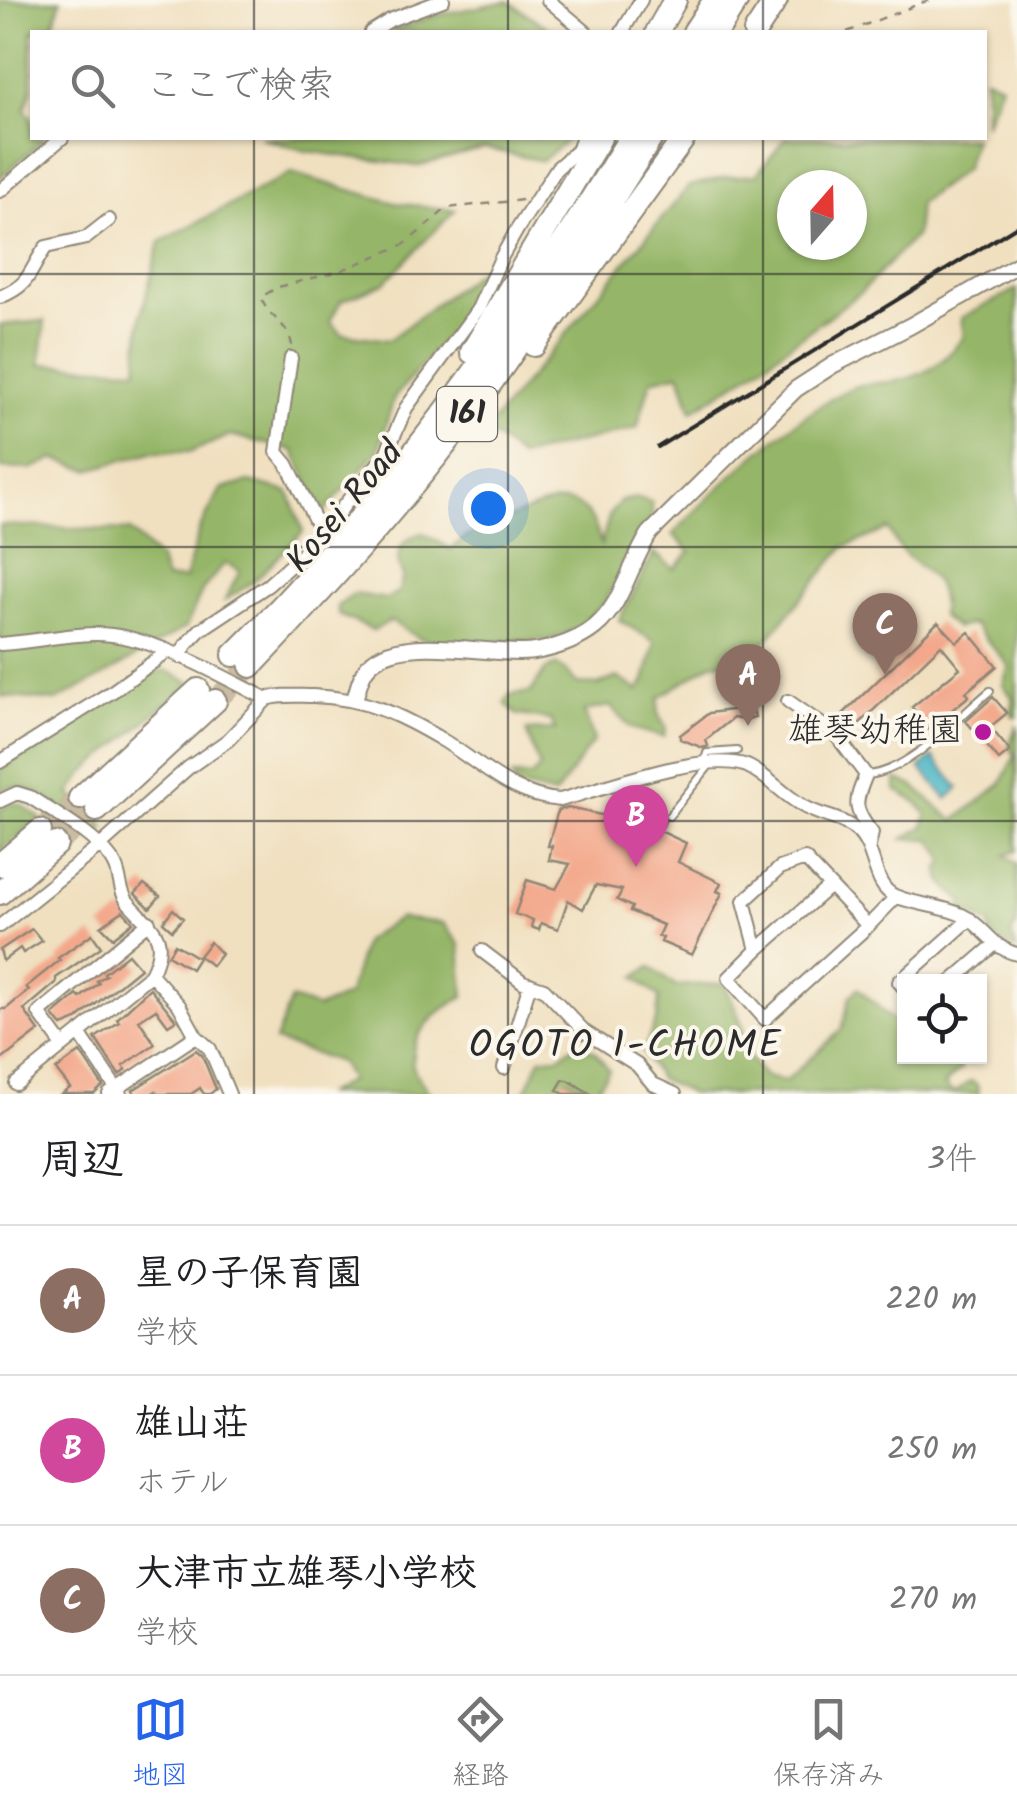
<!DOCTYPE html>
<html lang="ja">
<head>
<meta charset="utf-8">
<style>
  :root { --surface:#fff; --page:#f2f2f2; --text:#202124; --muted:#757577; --line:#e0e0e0; --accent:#2563eb }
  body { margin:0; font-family:Kalam,"Klee One",sans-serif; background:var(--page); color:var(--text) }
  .controls { position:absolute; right:30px; bottom:30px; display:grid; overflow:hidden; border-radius:0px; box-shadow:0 2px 8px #0004 }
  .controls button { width:90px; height:90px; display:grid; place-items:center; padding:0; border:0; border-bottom:2px solid var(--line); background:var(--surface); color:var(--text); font:50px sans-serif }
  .compass { position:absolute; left:777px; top:170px; width:90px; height:90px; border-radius:50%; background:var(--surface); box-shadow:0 2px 8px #0004; rotate:20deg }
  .you { position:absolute; left:488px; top:508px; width:35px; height:35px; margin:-25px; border:8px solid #fff; border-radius:50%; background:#1a73e8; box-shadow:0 0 0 15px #1a73e833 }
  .badge { display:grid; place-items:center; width:65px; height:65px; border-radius:50%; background:var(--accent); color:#fff; font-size:32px; font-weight:700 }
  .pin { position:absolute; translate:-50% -82px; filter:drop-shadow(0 2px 5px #0008) }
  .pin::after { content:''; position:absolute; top:52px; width:35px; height:30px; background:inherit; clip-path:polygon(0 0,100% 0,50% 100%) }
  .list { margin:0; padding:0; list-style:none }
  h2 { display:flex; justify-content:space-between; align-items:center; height:130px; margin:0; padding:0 40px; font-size:42px }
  h2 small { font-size:32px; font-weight:400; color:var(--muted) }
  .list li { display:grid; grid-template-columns:65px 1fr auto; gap:30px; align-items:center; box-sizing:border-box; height:150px; padding:0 40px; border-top:2px solid var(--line) }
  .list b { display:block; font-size:38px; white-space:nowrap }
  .list p { margin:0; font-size:32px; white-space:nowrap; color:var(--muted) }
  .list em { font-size:32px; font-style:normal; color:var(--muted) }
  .icon { flex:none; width:55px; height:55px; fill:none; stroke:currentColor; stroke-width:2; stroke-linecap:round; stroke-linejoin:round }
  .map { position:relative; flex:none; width:1017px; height:1094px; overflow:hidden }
  .search { position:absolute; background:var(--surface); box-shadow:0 2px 8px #0004; left:30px; right:30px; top:30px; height:110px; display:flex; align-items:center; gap:25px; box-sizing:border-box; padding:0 35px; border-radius:0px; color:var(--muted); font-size:38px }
  .sheet { height:580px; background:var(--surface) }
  nav { display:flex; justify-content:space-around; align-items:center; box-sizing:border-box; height:140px; border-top:2px solid var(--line); background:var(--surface); font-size:28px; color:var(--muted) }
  nav a { display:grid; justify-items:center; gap:5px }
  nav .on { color:var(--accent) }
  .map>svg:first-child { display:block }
  .forest { fill:#95b668; stroke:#60704a; stroke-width:2.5; fill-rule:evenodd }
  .water { fill:#48b5c4; stroke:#3a7078; stroke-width:2.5 }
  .building { fill:#f3a88b }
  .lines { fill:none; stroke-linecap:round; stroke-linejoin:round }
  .motorway-tunnel { stroke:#c9bca2; stroke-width:22; stroke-dasharray:22 11; stroke-linecap:butt }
  .service-casing { stroke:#8e8676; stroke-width:10 }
  .minor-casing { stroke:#8e8676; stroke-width:16 }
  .tertiary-casing { stroke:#8e8676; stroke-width:19 }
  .motorway-casing { stroke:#8e8676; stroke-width:26 }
  .path { stroke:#8e8676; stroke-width:2.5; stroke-dasharray:8 8; stroke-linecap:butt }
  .service { stroke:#fff; stroke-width:6 }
  .minor { stroke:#fff; stroke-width:12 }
  .tertiary { stroke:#fff; stroke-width:15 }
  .motorway { stroke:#fff; stroke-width:22 }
  .rail { stroke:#2b2b2b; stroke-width:4 }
  .grid { fill:none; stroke:#2b2b2b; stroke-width:2.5; stroke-opacity:0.55 }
  .poi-dot { fill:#b5179e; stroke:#fbf7ec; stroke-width:4 }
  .labels { text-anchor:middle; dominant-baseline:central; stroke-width:8; stroke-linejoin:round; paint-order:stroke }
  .shield { fill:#fbf7ec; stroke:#696865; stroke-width:2.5 }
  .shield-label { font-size:32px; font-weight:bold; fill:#2b2b2b }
  .street-label { font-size:35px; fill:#2b2b2b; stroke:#fbf7ec }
  .poi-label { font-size:35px; fill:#2b2b2b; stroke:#fbf7ec; text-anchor:end }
  .neighbourhood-label { font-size:38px; letter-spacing:2.5px; fill:#2b2b2b; stroke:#fbf7ec }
</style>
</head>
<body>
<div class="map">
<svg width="1017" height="1094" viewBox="0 0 1017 1094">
  <rect width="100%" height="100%" fill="#fbf7ec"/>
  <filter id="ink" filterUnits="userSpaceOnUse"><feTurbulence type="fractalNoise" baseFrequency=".01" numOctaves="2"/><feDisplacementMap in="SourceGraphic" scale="20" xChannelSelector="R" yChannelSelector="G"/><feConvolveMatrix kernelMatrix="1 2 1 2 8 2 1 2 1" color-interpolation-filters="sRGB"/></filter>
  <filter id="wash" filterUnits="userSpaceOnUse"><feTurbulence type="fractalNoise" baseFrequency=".0048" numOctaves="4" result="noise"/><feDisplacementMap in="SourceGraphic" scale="40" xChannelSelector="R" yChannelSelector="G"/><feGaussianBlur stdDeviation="2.25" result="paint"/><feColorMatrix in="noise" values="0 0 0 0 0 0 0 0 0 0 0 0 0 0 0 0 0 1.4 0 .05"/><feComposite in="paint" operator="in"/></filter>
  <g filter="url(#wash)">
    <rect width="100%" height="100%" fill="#f0e0c0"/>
    <path class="forest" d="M0,0H61L51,32H32V88L25,110L32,118V138H45L0,178Z
      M508,1L554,32H388L437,15Z
      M985,77L1001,84L985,125Z
      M261,138H570L542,161L485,148L418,166L306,151Z
      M786,138H974L965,169L919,203L916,235L860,293L757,369L692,411L680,373L651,380L637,428L519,457L486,430L689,186L726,177L756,175ZM792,185H852V245H792Z
      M291,173L395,203L455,210L384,283L341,301L330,321L342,334L389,340L492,261L472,306L394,398L378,451L323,513L293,450L230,435L191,452H151L89,470L55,459L30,469L0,468V325L45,321L40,364L137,369L141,315L160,242Z
      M1017,289V718L1012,715V697L1003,685L1009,666L973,624L956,628L941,616C945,575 925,575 901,550C896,544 892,536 888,529L844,547L750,660L712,663L659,698L658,714L666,728L664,737L631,728L610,706L584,711L594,740L555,795L517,786L512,776L531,777L540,768L526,731L555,730L551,720L516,714L505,703L510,695L531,692L545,670L557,665L567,672L577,684L598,685L617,677L638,690L645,681L655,642L619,620L654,553L674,569L690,552L673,534C718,486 792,417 851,388C862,383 877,383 889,382C923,378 944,364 964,336L961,318Z
      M249,482L289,492L303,532L254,581L225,600L240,571L225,563L203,589L186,627L105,675L56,701L0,696V525L130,531L159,559L166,579H185L200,528L221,489Z
      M638,498L651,502L653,519L637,537L607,600L577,629L549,640L439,643L418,638L391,621L373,630L339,615L337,606L355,594L386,599L399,591L403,576C392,554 401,539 423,533L451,549C470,532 485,527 508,519C552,501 586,483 601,544L610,514L621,501Z
      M166,670L191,683L83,774L70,794L105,827L99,833H88C64,814 32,775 0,791V770L151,673Z
      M1017,725V851L1005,855L1017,864V925L1011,934L1017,951L991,936L989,924L961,909L962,900C950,891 941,885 939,869L944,863L942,854L930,839H903L923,827L927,814L916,802L896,790V779L912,785L954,821L1001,784L1015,756L1009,745Z
      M11,803L22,805L41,819L0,851V809Z
      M399,918L443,923L460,945L464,997C439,1009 408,1033 413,1066C414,1074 425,1086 430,1094H326L350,1080L340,1062L275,1041L291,999L318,1008L348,995L364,941Z
      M650,967L675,986L725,983L742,1025L744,1051L765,1077L786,1081L842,1029L850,997L858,988L904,1031V1056L959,1057L961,1069L944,1085L953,1093L971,1081L977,1085L979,1094H691L659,1079L643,1052L657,1018L659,997L635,977Z
      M575,1045L595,1051L609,1070L595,1092L567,1079L556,1094H524L541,1058L558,1057Z"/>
    <path class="water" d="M933,757L959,788L947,799L920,768Z"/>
    <g id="blocks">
      <path class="building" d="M938,622L957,642L969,632L997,666L966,692L969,696L921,735L909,721L917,714L912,707L960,668L941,645L855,728L842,715Z
        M993,697L1007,713L990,727L1010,751L999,760L966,721Z
        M746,708L753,710L755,717L744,720L733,718L706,740L708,746L703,748L680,739V735L709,713Z
        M638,787L650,794L642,808L665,822L660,831L686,843L678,862L721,883L717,891L722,893L692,955L661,942L663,938L658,936L663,925L630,911L632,907L617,900L622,890L596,885L583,909L568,900L558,929L541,923L539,930L531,927L533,920L515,914L527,880L556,889L570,864L549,860L552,846H548L558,810L568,808L611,817L626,791Z
        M144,884L160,896L150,908L135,894Z
        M173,909L183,918L172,930L163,922Z
        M123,911L133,922L113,938L101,926Z
        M32,929L42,941L23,953L20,948L3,961L0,950Z
        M92,934L101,947L56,978V983L24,1010L39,1031L0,1061V1009H6L29,990L26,987L60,960L58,958Z
        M210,942L221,954L212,966L199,956Z
        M175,944L198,958L191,969L168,955Z
        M128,954L140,968L75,1021L62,1026L60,1024L53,1015L77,995L80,998L99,983L97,981L106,975L104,973Z
        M150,988L176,1020L168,1025L156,1009L139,1020L155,1044L123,1066L126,1070L119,1075L95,1038L119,1022L117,1019Z
        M196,1050L202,1055L216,1089L210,1094H204L200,1088L191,1094H158L156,1091L151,1094H135L133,1090Z
        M80,1052L103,1086L94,1094H62L70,1088L56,1070Z
        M563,1080H568L591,1094H564L557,1090Z"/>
    </g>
  </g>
  <g filter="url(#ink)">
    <use href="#blocks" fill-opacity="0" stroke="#8e8676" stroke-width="2.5"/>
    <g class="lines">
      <path class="motorway-tunnel" d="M215,701L251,666
        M40,831L80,798
        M56,844L97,810"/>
      <defs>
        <path id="service" d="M705,760L707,753L737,751
          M867,775C909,772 958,717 990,691
          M669,816L709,766"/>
        <path id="minor" d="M548,0L586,32
          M371,32L390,20L443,0
          M622,32L641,0
          M0,191L62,138
          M0,297C32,284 28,272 46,247L86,238L109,220
          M291,358L277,452L287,464L323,536
          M0,644C31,642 62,635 93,634C148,632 218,675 267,699
          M180,657L186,645L200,630L268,585L323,536L345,504L386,454L406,408L478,309L501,258L518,228L557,168L579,149L582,138
          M788,701L835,734L866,775C854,803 853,808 872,833L869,846
          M0,762L113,691L167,652
          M0,801L17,793L30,797C54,813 103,840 115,865C121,877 119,891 128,902C152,929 170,936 151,974L179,1005L196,1036L210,1049L229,1094
          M805,859L868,926L765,1019L729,978L757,950L744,901L780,868Z
          M0,926L100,846L188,768L228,740L267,699C281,694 297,696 313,696C365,698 399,714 444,741C481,764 514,797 560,800C605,788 704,750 747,766C767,775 783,795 803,806C821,817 842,817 858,832C877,851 872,886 895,896C916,905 940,905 962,915C984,925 991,948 1017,954
          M868,926L896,897
          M757,950L830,886
          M482,951L523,982L544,989L585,1032L637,1065L653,1084L675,1094
          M951,982L994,945
          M904,988L899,982L970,919
          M63,1046L39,1013L149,922
          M504,1068L530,984
          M16,1084L79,1033
          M109,1094L196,1036
          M120,1094L79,1033L151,974"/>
        <path id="tertiary" d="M355,698C358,689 360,677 366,669C395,628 495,659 538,651C558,647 580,639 595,627C623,604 630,563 650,533L796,389L833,365L910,326L1017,265"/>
        <path id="motorway" d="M657,32L675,0
          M694,32L715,0
          M717,32L737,0
          M755,32L776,0
          M534,345L684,138
          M472,352L600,138
          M234,655C390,501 515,324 630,138
          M251,666C321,592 390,517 452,436C524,341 588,239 651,138
          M80,798L198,690
          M97,810L215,701
          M0,865L40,831
          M0,893L56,844"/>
      </defs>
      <use href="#service" class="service-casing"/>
      <use href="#minor" class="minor-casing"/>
      <use href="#tertiary" class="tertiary-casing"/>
      <use href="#motorway" class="motorway-casing"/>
      <path class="path" d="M847,32L929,0
        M292,346C289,322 267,318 261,297L278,287L340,271L405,244L447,208L523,200"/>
      <use href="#service" class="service"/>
      <use href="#minor" class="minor"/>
      <use href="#tertiary" class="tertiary"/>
      <use href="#motorway" class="motorway"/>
      <path class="rail" d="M658,447L1017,226"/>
    </g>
  </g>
  <path class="grid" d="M254,0V32M508,0V32M763,0V32M254,138V1094M508,138V1094M763,138V1094M0,274H1017M0,547H1017M0,821H1017"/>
  <circle class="poi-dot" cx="983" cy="732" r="10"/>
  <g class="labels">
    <rect class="shield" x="437" y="387" width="60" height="54" rx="8"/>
    <g class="shield-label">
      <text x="467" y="414">161</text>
    </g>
    <g class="street-label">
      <text transform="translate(346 508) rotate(-50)">Kosei Road</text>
    </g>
    <g class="poi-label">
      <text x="963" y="732">雄琴幼稚園</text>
    </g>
    <g class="neighbourhood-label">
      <text x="626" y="1047">OGOTO 1-CHOME</text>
    </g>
  </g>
</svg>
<div class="controls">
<button><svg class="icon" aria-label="locate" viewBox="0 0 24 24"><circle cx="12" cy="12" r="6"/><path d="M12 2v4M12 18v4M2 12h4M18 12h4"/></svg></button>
</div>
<svg class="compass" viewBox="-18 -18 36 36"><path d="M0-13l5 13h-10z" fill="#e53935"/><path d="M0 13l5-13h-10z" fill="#757577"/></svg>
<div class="you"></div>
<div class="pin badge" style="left:748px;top:726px;background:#8d6e63">A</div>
<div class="pin badge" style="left:636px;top:867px;background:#d1479c">B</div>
<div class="pin badge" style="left:885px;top:675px;background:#8d6e63">C</div>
<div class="search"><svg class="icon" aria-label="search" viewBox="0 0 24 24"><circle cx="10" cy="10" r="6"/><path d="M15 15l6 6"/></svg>ここで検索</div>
</div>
<section class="sheet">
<h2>周辺<small>3件</small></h2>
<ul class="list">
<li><span class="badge" style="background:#8d6e63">A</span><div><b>星の子保育園</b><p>学校</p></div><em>220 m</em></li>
<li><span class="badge" style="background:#d1479c">B</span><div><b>雄山荘</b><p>ホテル</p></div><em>250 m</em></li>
<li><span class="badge" style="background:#8d6e63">C</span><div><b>大津市立雄琴小学校</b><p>学校</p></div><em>270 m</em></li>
</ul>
</section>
<nav>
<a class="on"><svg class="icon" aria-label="map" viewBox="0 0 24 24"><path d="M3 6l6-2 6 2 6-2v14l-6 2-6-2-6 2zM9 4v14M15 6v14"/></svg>地図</a>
<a><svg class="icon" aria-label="directions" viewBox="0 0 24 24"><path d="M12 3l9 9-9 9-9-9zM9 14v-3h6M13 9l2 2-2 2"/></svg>経路</a>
<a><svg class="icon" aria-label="saved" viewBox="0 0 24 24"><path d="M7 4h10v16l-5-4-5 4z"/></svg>保存済み</a>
</nav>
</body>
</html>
